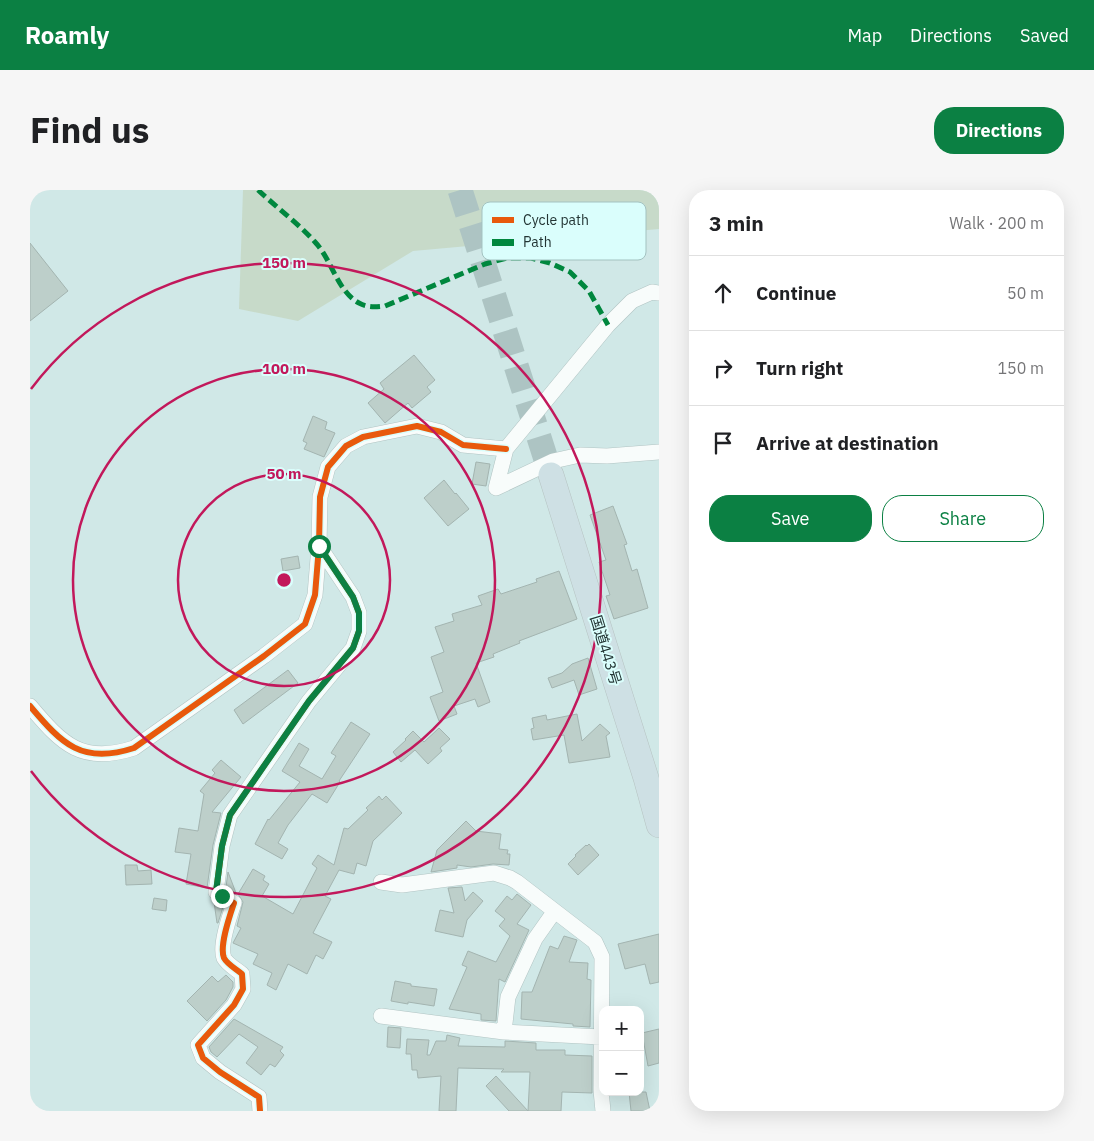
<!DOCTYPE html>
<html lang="en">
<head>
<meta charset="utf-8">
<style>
  :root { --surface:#fff; --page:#f6f6f6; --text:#202124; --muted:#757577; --line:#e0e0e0; --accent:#0b8043 }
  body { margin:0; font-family:"IBM Plex Sans","Noto Sans JP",sans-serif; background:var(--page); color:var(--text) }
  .controls { position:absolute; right:15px; bottom:15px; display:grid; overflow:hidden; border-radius:10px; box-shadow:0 5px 20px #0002 }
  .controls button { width:45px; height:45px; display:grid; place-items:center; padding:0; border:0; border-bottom:1px solid var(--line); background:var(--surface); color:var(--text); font:25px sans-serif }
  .stop { position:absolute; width:15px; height:15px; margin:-11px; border:4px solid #0b8043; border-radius:50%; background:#fff }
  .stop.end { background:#0b8043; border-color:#fff; box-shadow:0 1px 5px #0008 }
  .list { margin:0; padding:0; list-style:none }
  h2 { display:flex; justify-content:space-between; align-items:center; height:65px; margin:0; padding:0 20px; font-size:21px }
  h2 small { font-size:16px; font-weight:400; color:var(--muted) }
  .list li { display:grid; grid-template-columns:32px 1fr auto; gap:15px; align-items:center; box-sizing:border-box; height:75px; padding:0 20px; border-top:1px solid var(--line) }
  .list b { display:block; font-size:19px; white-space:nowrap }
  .list em { font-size:16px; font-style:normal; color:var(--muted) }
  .actions { display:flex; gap:10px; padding:15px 20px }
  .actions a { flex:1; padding:11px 0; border:1px solid var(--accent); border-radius:20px; text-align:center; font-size:18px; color:var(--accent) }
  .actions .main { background:var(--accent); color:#fff }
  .icon { flex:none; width:28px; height:28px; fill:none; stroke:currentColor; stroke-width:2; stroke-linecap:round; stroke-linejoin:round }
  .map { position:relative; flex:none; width:629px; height:921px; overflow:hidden; border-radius:20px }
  header { display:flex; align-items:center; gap:30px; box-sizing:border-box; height:70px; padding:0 25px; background:var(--accent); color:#fff }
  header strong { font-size:24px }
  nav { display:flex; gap:28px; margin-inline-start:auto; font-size:18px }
  .intro { display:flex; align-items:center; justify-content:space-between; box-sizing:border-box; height:120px; padding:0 30px }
  h1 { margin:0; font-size:35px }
  .button { padding:12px 22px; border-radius:20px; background:var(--accent); color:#fff; font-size:18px; font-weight:700 }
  main { display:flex; gap:30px; padding:0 30px }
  aside { flex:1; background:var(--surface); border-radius:20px; box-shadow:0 5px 20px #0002 }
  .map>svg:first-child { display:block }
  .green { fill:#c7dac9 }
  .building { fill:#bdcfca; stroke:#a3b4b0 }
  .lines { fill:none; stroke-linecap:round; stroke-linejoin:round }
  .trunk-tunnel { stroke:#adc4c3; stroke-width:25; stroke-dasharray:25 12; stroke-linecap:butt }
  .minor-casing { stroke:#b1c4c3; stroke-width:16 }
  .trunk-casing { stroke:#b6c3c2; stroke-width:26 }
  .minor { stroke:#f8fcfb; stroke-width:15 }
  .trunk { stroke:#cee0e4; stroke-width:25 }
  .quiet { stroke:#00873e; stroke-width:5; stroke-dasharray:10 5; stroke-linecap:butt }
  .cycleway-casing { stroke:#dafefc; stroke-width:9 }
  .cycleway { stroke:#e8590c; stroke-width:6 }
  .route { stroke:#0b8043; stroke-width:6 }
  .ring { fill:none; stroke:#c2185b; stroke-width:2.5 }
  .labels { text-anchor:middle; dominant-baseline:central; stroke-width:4; stroke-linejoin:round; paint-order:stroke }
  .street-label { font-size:15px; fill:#233534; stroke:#dafefc }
  .key { fill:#dafefc; stroke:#a3c2c0; stroke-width:1 }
  .key-label { font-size:14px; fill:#233534 }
  .centre { fill:#c2185b; stroke:#dafefc; stroke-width:2.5 }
  .ring-label { font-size:15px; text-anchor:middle; font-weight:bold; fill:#c2185b; stroke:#dafefc; stroke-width:4; stroke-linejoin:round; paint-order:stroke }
</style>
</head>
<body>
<header>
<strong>Roamly</strong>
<nav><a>Map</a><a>Directions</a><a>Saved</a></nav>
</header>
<div class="intro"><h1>Find us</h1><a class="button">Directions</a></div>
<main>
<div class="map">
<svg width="629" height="921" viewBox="0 0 629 921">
  <rect width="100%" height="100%" fill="#d0e8e7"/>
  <path class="green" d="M213,0H629V39L383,61L268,131L209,119Z"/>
  <path class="building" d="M0,53L38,101L0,131Z
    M384,165L405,190L397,197L401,202L382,218L378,213L355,233L338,213L354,199L350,193Z
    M283,226L297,232L295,239L305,243L294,267L274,259L277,253L273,251Z
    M446,272L460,274L456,296L442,294Z
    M414,290L425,304L426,303L439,319L418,336L394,308Z
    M583,316L597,354L594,355L602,381L607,379L618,418L584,429L576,406L580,405L569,372L576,370L560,325Z
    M268,366L270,378L253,381L251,369Z
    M529,381L547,429L489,451L490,453L463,464L464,467L446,473L460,512L448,517L445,509L424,516L427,524L409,531L400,507L413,502L401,467L414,462L405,437L424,431L422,424L452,415L448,406L468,399L471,404L507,392L506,389Z
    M558,468L567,499L549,505L544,490L522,498L518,488L532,483L542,474Z
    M258,480L268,493L213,534L204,520Z
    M547,524L552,551L570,534L580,543L576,546L580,567L539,573L534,545L503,550L501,539L504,538L502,528L516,525L517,530Z
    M321,532L340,544L309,591L310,592L297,613L282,604L258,635L248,653L258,659L252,669L225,654L238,629L239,630L270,592L252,581L269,553L279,559L269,576L292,589L306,566L301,563Z
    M409,538L420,549L410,558L412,561L398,574L385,560L371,572L363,562L376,550L375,549L383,541L394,552Z
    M191,570L211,587L182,622L191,623L183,655L177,698L156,694L161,664L145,662L149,638L168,641L174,604L170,601L185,583L182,580Z
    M349,606L352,610L356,606L372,623L343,651L336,676L327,673L324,684L309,680L295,706L301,709L283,743L302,752L293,769L286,765L277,784L258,774L246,800L237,795L242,783L223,774L228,764L203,753L211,738L207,736L213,712L208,704L223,679L235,686L233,690L239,694L232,706L263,724L287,678L282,674L288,665L304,675L314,638L318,639L338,620L336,618Z
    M436,631L446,641L471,644L469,659L478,660L477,664H480L479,675L463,674L441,677L427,675V678L401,682L407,660Z
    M559,654L569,665L548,685L538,674L546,666L545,665L556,655L557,656Z
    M95,675H107L108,681L121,680L122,694L96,695Z
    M198,682L206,703L196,697Z
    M432,697L435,711L443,702L453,711L437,730L433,747L405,741L410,720L424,723L418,698Z
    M487,704L501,715L487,734L499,740L475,792L469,789L466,831L451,830V824L419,819L437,777L432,775L438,761L466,772L480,746L469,736L475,729L465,721L477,706L482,710Z
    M124,708L137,710L136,721L122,719Z
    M184,712L193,717L188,733H187Z
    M629,744V792L620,794L615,774L595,779L588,754Z
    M534,746L547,750L539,772L558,773L557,789L561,790L560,837L543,836V834L491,829L492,802H502L520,756L528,759Z
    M196,785L203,792V797L196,810L177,831L157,811L182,786L188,792Z
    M365,791L381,794V796L407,799L404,816L378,812V814L361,811Z
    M204,829L253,857L250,861L254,865L245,877L240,874L231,885L216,873L228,857L209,844L187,867L181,862L179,857Z
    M358,837L371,838L370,858L357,857Z
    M629,839V873L618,876L612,843Z
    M417,845L430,848L428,856L475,857V851L506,853V860H535V865L562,866V903L532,902L531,921H498L500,882H471L474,879L428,878L426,921H409L411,886L388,888L387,880H382L381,864H376L377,849L399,850L397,865H400L406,851H416Z
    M466,886L498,921H479L456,896Z
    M599,902H616L620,921H601Z"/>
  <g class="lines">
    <path class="trunk-tunnel" d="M430,0L521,285"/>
    <defs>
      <path id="minor" d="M629,103L622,102L602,111L578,135L476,259L466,298L523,271L550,265L577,266L629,262
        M0,516C32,554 52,575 104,558L234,466L275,434L285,405L289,356L290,307L298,277L316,256L333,247L387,236L411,242L433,255L476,259
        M351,692L372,695L464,683L480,688L487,692L565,752L572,767L571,900L573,921
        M351,826L474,842L571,847
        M474,842L478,807L505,749L524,722
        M230,921L229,907L190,882L173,868L168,855L204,815L213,799L212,784C206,779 197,774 194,768C189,756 200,725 204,713L186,702L192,656L200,625L279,511L323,458L329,441V423L323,407L289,356"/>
      <path id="trunk" d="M521,285L616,588L629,635"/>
    </defs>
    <use href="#minor" class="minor-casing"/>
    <use href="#trunk" class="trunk-casing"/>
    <use href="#minor" class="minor"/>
    <use href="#trunk" class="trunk"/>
    <path class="quiet" d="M228,0C246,17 268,33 285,52C302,70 307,101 329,113C338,118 346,117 355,116L455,74L477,68H501L520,73L540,82L559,101L578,135"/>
    <defs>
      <path id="cycleway" d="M0,516C32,554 52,575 104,558L234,466L275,434L285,405L289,356L290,307L298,277L316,256L333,247L387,236L411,242L433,255L476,259
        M230,921L229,907L190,882L173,868L168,855L204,815L213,799L212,784C206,779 197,774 194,768C189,756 200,725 204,713L186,702L192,656L200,625L279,511L323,458L329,441V423L323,407L289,356"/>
    </defs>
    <use href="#cycleway" class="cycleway-casing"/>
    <use href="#cycleway" class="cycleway"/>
  </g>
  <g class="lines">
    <path class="route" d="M192,706L186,702L192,656L200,625L279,511L323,458L329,441V423L323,407L289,356"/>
  </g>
  <g class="ring">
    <circle cx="254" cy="390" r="106"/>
    <circle cx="254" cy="390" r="211"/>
    <path d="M1 199A317 317 0 1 1 1 581"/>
  </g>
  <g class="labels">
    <g class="street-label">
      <text transform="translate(576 460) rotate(73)">国道443号</text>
    </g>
  </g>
  <rect x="452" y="12" width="164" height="58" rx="8" class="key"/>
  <rect x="462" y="27" width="22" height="6" fill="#e8590c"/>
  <rect x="462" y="49" width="22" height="7" fill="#00873e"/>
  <g class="key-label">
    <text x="493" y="35">Cycle path</text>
    <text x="493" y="57">Path</text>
  </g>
  <circle cx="254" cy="390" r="8" class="centre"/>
  <g class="ring-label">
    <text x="254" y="78">150 m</text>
    <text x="254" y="184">100 m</text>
    <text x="254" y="289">50 m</text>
  </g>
</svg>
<div class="controls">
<button>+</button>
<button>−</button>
</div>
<div class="stop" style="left:289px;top:356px"></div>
<div class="stop end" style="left:192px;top:706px"></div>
</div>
<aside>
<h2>3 min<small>Walk · 200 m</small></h2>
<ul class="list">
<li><svg class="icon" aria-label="ahead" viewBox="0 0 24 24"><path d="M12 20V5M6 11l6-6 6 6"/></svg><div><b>Continue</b></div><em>50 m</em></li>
<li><svg class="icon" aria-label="right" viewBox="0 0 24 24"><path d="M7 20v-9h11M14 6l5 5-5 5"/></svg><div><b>Turn right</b></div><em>150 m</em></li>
<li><svg class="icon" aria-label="arrive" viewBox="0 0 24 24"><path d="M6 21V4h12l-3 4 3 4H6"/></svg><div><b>Arrive at destination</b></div></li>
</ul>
<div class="actions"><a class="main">Save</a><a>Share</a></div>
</aside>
</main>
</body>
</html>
